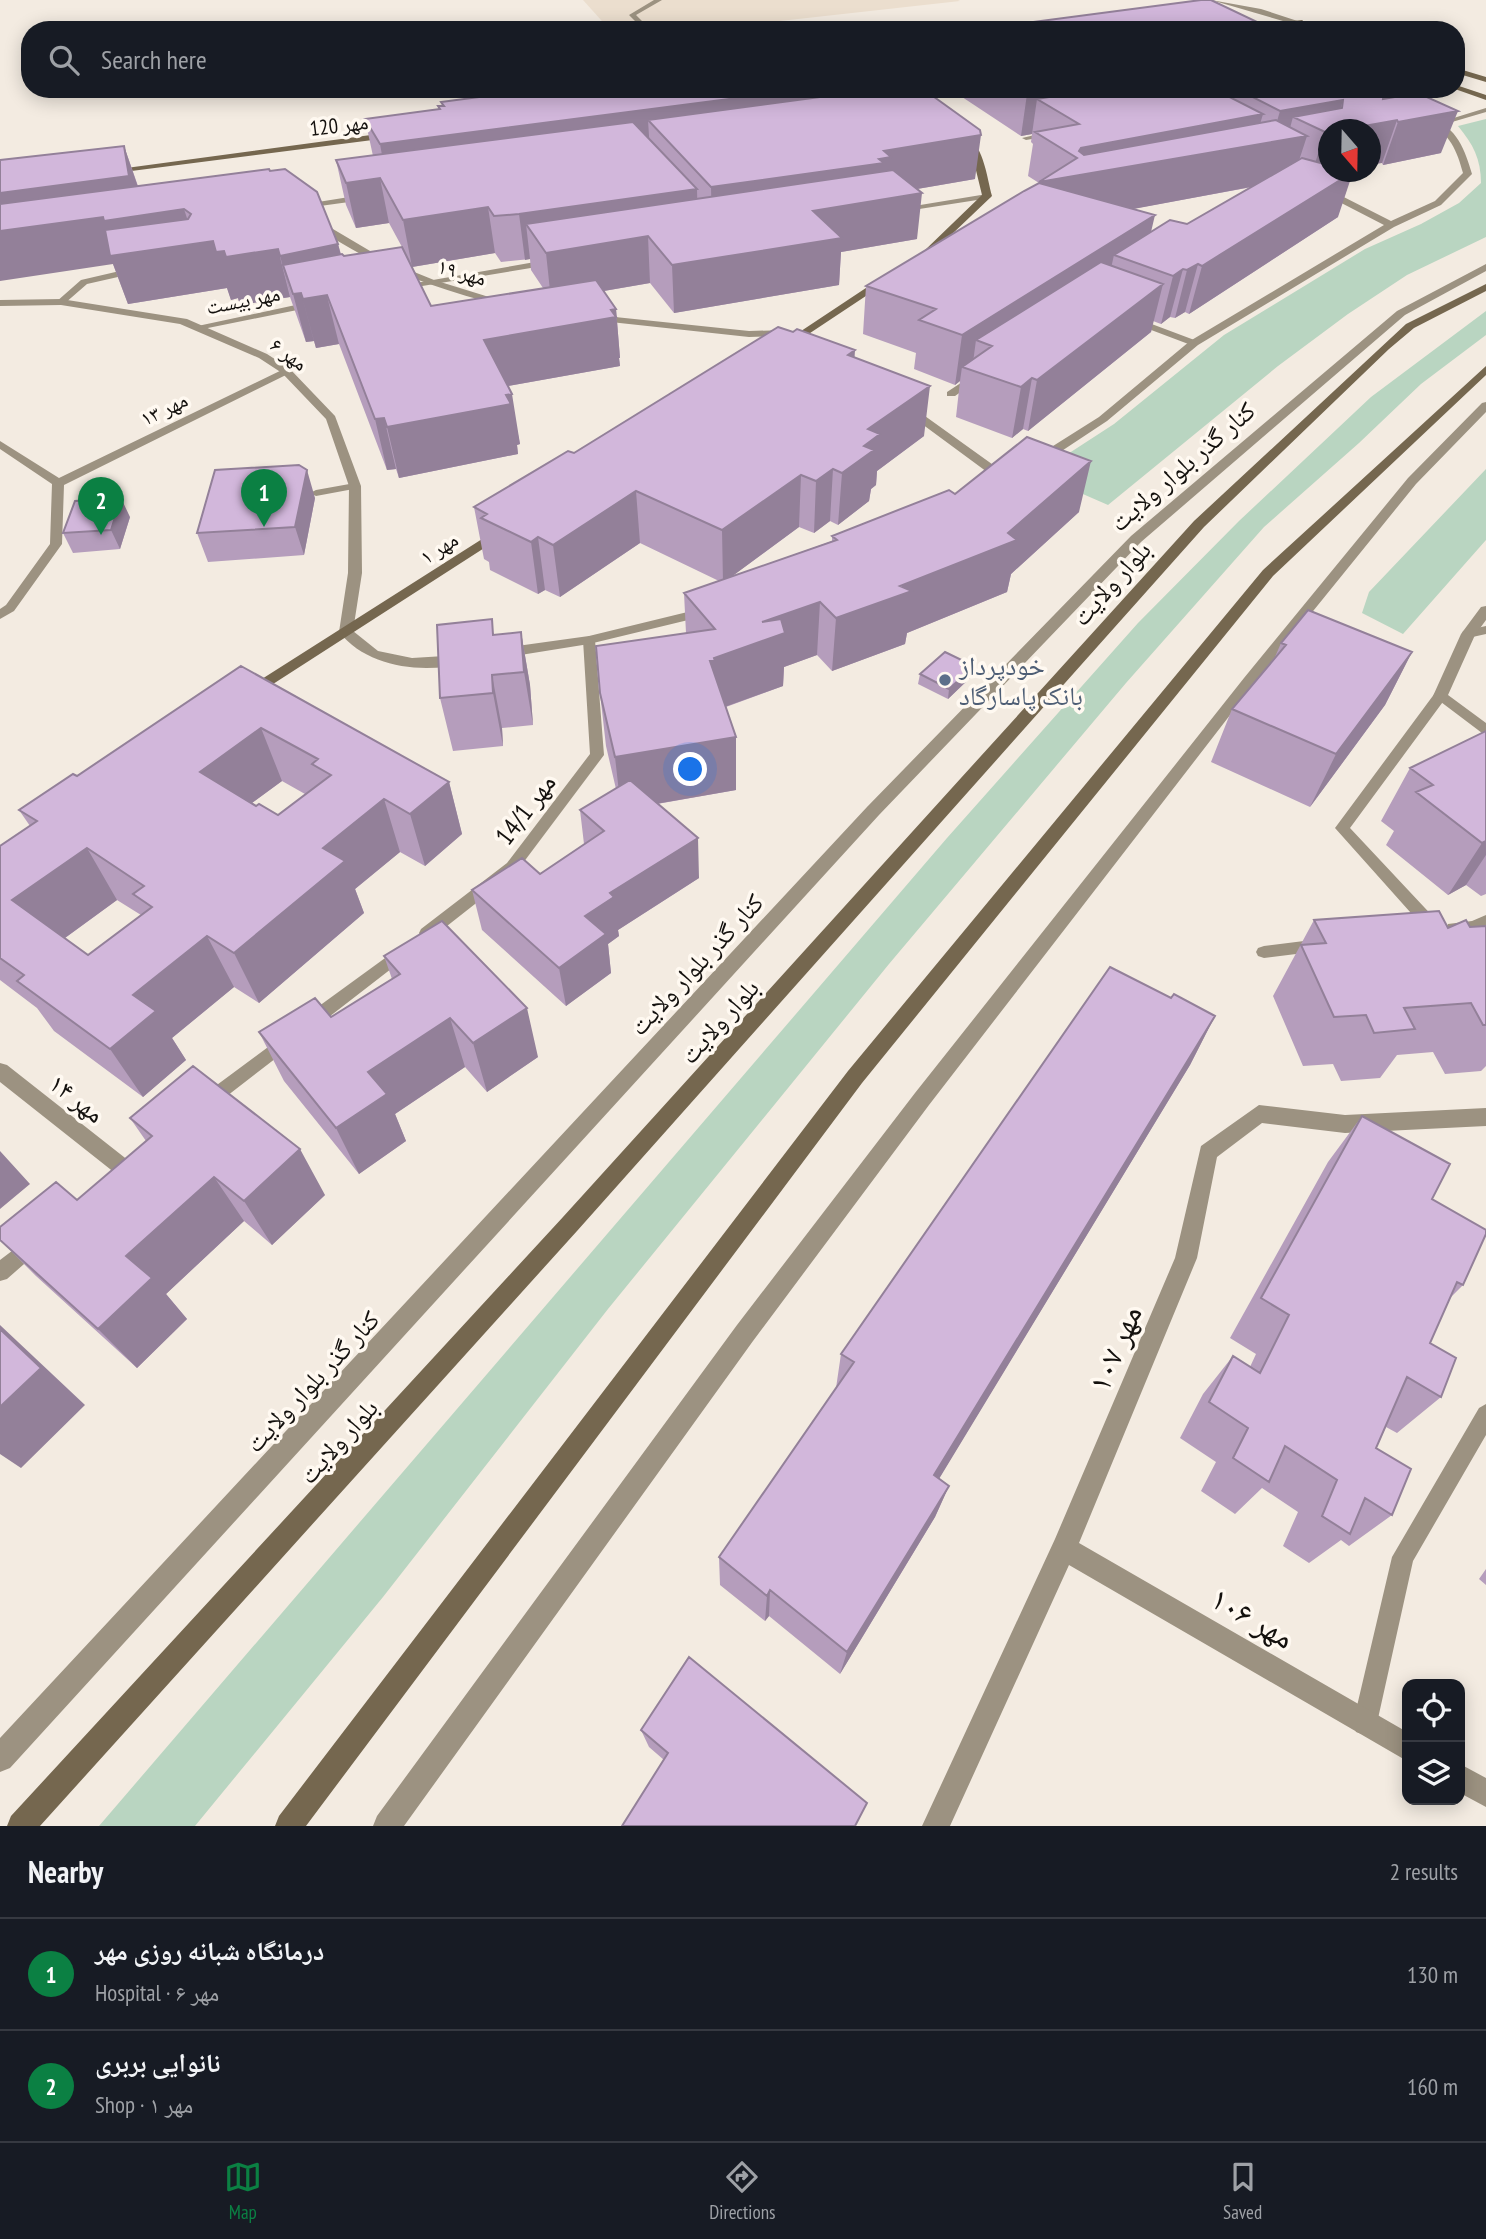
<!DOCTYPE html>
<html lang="en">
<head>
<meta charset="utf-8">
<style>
  :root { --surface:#171b24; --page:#242831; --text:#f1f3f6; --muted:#9ea1a6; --line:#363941; --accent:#0b8043 }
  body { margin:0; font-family:"PT Sans Narrow","Noto Naskh Arabic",sans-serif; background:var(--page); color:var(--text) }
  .controls { position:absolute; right:21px; bottom:21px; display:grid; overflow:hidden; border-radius:14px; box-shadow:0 4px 18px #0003 }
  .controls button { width:63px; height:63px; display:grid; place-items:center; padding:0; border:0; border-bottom:2px solid var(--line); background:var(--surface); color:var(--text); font:35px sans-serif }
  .compass { position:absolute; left:1318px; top:119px; width:63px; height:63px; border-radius:50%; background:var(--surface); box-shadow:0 4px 18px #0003; rotate:160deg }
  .you { position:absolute; left:691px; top:770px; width:24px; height:24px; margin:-18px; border:5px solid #fff; border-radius:50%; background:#1a73e8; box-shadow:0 0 0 10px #1a73e833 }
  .badge { display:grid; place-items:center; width:46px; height:46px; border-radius:50%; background:var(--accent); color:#fff; font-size:23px; font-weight:700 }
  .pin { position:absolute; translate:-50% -58px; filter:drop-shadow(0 2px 4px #0008) }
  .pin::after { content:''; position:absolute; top:37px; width:24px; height:21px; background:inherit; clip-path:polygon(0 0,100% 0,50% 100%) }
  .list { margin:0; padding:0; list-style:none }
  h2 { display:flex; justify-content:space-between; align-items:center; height:91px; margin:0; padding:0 28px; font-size:30px }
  h2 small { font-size:23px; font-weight:400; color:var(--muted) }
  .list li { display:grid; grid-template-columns:46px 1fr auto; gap:21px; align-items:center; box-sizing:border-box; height:112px; padding:0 28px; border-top:2px solid var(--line) }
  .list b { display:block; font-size:26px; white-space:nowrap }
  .list p { margin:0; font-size:23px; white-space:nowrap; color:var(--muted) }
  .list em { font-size:23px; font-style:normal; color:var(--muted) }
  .icon { flex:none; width:38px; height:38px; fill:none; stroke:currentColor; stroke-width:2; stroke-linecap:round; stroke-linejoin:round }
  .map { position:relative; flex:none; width:1486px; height:1826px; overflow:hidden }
  .search { position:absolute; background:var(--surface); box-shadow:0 4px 18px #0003; left:21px; right:21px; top:21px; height:77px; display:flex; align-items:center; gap:18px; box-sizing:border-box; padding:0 24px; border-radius:28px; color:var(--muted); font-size:26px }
  .sheet { height:315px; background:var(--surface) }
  nav { display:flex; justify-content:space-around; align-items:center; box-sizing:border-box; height:98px; border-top:2px solid var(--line); background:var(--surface); font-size:19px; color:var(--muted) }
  nav a { display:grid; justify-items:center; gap:4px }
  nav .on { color:var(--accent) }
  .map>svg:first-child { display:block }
  .built { fill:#ebdece }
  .green { fill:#b9d5c1 }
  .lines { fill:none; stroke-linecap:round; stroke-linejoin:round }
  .lane { fill:#9c9281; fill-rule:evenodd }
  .street { fill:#9c9281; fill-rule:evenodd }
  .secondary { fill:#75674f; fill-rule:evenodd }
  .wall { fill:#b59dbc; fill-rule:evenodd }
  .shaded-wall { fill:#938099 }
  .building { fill:#d2b7db; stroke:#938099; stroke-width:2; fill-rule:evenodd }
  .service-dot { fill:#5c6f8a; stroke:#fff9f1; stroke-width:2.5 }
  .labels { text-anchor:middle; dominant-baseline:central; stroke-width:7; stroke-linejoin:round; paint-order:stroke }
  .far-street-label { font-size:21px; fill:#14110e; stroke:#fff9f1 }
  .street-label { font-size:26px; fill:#14110e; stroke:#fff9f1 }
  .service-label { font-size:26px; fill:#4e5e75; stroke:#fff9f1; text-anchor:start }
  .near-street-label { font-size:32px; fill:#14110e; stroke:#fff9f1 }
</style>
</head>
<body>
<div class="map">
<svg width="1486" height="1826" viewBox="0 0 1486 1826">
  <rect width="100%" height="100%" fill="#f3ebe1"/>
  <path class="built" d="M583,0H958L960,1L700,30H610Z"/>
  <path class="green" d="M1486,119V237L1407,275L1348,314L1278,366L1108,505L1037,474L1114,424L1224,335L1365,249L1421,224L1459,203L1481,183C1481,159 1473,144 1458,126Z
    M1486,311V335L1421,384L1359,443L1264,527L1126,683L889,964L608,1309L383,1597L195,1826H99L947,838L1138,623L1239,521L1371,397Z
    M1486,469V540L1403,634L1362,613L1369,592Z"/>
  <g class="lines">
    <path class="lane" d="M654,0H662L636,15L651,30H644L629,15Z
      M1486,108V112L1435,127L1431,125Z
      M1052,131L1055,135L1026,140L1022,138Z
      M987,194L991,196L990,198L900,212L896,209Z
      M552,259L555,260V264L398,290L393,287Z
      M137,267L140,268V272L87,284L64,304L56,302L81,280Z
      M314,301L319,304L317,306L198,330L193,327Z
      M1133,317L1197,341L1199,343L1191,345L1130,322L1128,320Z
      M286,368L290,369V373L64,485L62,544L14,611L0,619V609L6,605L50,544L52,484L0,449V441L59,478Z
      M973,375L982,377L955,396H947V392Z
      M355,483L359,484V488L316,496L310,493L316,490Z
      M1486,626V634L1468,638L1462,634L1463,631Z
      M589,636L595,640L604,755L517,871L433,937H421L419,933L421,929L507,863L590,754L583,640Z
      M1440,692L1445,693L1447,696L1445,699L1350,828L1439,923L1441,927L1439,931H1427L1335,828L1435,693Z
      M1486,915V928C1475,934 1461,936 1448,932L1446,928L1448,924L1472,921Z
      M1320,939L1326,941L1328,945L1326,949L1320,951L1264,958L1258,956L1256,952L1258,948L1264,946Z
      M403,945L409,947L411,951L409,955L316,1027L310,1029L304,1027L302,1022L304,1017Z
      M287,1033L293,1035L296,1040L293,1045L214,1106L208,1109L202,1106L199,1101L202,1096Z
      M33,1235L40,1238L43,1244L40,1250L7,1279L0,1281V1260Z
      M1486,1404V1435L1413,1561L1377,1723L1374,1732L1365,1735L1356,1732L1353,1723L1392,1557L1479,1408Z"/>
    <path class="street" d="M1211,0L1261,9L1325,30H1314Z
      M1431,119C1457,127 1465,150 1472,174L1441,205L1394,227L1198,345L1107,421L1042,464H1034V458L1099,417L1190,341L1384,225L1320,192V188H1326L1391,221L1435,201L1463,173C1457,151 1450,133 1428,123Z
      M368,194L373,197L371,199L298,209L293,206Z
      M316,219L387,261L434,280L512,304L503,306C434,288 371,267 313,224L311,222Z
      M1486,264V271L1405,315L1141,542L879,815L10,1768L0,1772V1738L867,807L1131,536L1397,311Z
      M61,299L187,319L267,354L290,369L335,416L361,486L362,573L353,631L378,651L412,658L461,655L468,660L466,663C423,674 368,668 339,632L348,573L349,486L326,419L282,373L259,358L180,324L61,305L0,306V300Z
      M596,315L749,331L788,330L793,333L788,336L749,337L592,320V316Z
      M1486,402V412L1416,484L1254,684L929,1105L753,1341L404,1826H373L377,1816L737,1325L915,1093L1244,678L1408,478L1482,403Z
      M903,406H911L1010,477V483H1002L903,410Z
      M1486,606V620L1475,635L1448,695L1486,723V736L1433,696L1461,634L1481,607Z
      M708,607L715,611L713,614L589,644L502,658L495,653L502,648L589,636Z
      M0,1063L7,1065L129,1161L132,1167L129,1173L122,1176L115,1173L0,1082Z
      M1259,1105L1345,1115L1486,1108V1126L1345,1133L1262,1123L1217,1157L1197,1258L1079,1543L1407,1732V1761L1069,1565L950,1826H922L1055,1539L1175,1258L1201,1146Z
      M1460,1764L1486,1778V1807L1460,1793Z"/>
    <path class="secondary" d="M1303,20L1300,24L1225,30L1228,28Z
      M1456,68L1486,77V82L1456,73Z
      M1456,85L1486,95V100L1455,89Z
      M393,132L396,137L108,174L104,171Z
      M968,137C984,148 987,178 992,196L929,256H923V252L982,195L973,158L964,140Z
      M881,278L890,280L789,347L780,345Z
      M1486,284V291L1414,328L1389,349L1204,527L577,1231L40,1826H7L11,1816L563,1217L1194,521L1406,324Z
      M1486,366V375L1273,576L862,1083L306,1826H275L279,1816L848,1071L1263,570Z
      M501,527L506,528V534L253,697H243L241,694L243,691Z"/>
  </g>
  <path class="wall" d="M541,89L975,179L917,189V239L841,252L839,285L674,313L650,283L604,291L616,309L620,358H619L620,366L508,386L520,444L517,445L518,454L399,478L396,469L387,470L339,344L316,348L314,341L306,342L290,297L240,305L238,298L231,300L227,288L128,304L113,264L124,146L138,186L270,171L338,244L341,254L344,256L402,247L389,223L356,228L346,205L336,160L373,156L365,119L439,109L438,106H442L441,102ZM495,253L501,262L530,259L531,270L543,288L431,306L412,267Z
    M950,89H1408L1405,95L1441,153L1383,165L1382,163L1328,130L1338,217L1189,314L1185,312L1175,318L1170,317L1161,324L1153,321L1151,332L1028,431L1023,429L1012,438L956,417L960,381L955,385L914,369L916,353L863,334L866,286L1039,183L1028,176L1033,144L1031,142L1032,134L1021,136ZM1252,187L1187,224L1151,232L1132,209Z
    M855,358L924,436L877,471L876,485L871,489L869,501L838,525L830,521L814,533L799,527L731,577L832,541V536L955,494L1079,512L1011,574L1007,592L907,633L905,644L832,671L817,655L784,667L783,686L726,707L736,790L657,804L699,878L618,930L619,936L608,944L611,973L566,1006L482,930L472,890L540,874L584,844L580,810L616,789L606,746L600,693L686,633L684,593L719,581L640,543L560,597L545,590L538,594L490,570L489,562L484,559L474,507L574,453Z
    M315,498L304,555L208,562L197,533Z
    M130,517L120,549L73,553L63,533Z
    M521,632L530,685L533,725L502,728L503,746L453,751L440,698L495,635Z
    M1281,643L1412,652L1385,705L1310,807L1211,762L1232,709L1275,657Z
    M241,666L449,782L462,834L425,866L400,852L355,889L364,913L259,1003L234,987L172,1038L186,1060L143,1097L54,1031L37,1008L0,980V846L30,826L19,810L77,776ZM282,781L305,794L278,815L252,803ZM117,900L141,915L88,955L65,938Z
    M920,674L972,676L948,699L918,684Z
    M1486,731V894L1481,896L1466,885L1448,895L1386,845L1394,831L1381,821L1410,768Z
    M1314,920L1448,928L1486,926V1066L1481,1071L1445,1074L1433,1052L1397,1055L1380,1078L1341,1081L1333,1064L1303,1066L1273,996Z
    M384,956L538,1057L487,1092L465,1067L395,1114L406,1141L359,1174L284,1081L259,1032L331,1017L392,979Z
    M1171,998L1215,1016L1190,1065L939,1478L949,1486L935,1517L840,1674L769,1616L765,1621L720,1585L719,1557L836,1388L841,1354Z
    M1362,1116L1432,1199L1463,1285L1450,1298L1430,1343L1441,1397L1397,1433L1386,1427L1376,1448L1392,1515L1349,1546L1341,1540L1309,1563L1283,1546L1298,1512L1262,1488L1235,1514L1201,1491L1216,1462L1180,1438L1203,1394L1233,1356L1250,1367L1256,1354L1230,1338L1328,1162Z
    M130,1118L325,1195L272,1245L244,1221L166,1294L187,1319L137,1368L36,1276L0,1240L77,1200L146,1141Z
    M1486,1569V1585L1479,1579Z
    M641,1730L855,1826L664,1760L649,1747Z"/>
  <path class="shaded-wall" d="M806,89H904L648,120L650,152L388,188L380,144Z
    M1053,89H1168L1079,124L1037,99L1032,134L1021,136L1027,94Z
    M1390,89H1408L1382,163L1370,165V130H1342L1384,90Z
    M1343,100L1334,130H1328V172L1311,176L1325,132L1293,117L1287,139L1307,136L1293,179L1032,228L1039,182L1074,176L1079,151L1081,148L1263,114L1254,145L1271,142L1280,111Z
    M1458,111L1441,153L1383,165L1398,122Z
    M981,135L975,179L888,194L922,193L917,239L841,252L839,285L674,313L672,265L712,232L711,187L884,151Z
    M124,146L139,190L184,209L195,243L213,241L224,251L278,249L290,297L240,305L238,298L231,300L227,288L128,304L113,264L0,281V193Z
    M1353,172L1338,217L1189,314L1202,266Z
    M380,178L389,223L356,228L346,183Z
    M697,189L698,234L648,236L650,283L551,300L546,253L526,224L530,259L525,260L519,214Z
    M488,207L495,253L412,267L403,220Z
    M1155,215L1144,262L1114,255L1107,286L992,346L976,340L972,370L962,367L960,381L955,385L962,335Z
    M338,244L350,291L327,296L339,344L316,348L301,293L314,341L306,342L293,294L283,265L293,303L280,256Z
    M1198,264L1185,312L1175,318L1187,270Z
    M1183,269L1170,317L1161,324L1173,276Z
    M1163,284L1151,332L1028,431L1037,380Z
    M616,309L620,358H619L620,366L491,389L484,340Z
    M855,350L852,400L848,355Z
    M1032,378L1023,429L1012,438L1021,387Z
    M930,386L924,436L877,471L876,485L871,489L869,501L838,525L842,473L864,446L868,429Z
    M512,394L520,444L517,445L518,454L399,478L387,427Z
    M384,418L396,469L387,470L375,419Z
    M1091,461L1079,512L1011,574L1007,592L907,633L905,644L832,671L836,618L1008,533Z
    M833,469L830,521L814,533L816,481Z
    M307,470L315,498L304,555L295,527Z
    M801,475L799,527L723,583L722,530Z
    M636,491L640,543L560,597L553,545Z
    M121,498L130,517L120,549L111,530Z
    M538,537L545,590L538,594L531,542Z
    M820,602L817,655L784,667L783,686L716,710L710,661L762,622Z
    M521,632L530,685L533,725L524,672Z
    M1412,652L1385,705L1310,807L1336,754Z
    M974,666L972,676L948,699L949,689Z
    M492,675L502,728L503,746L493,693Z
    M261,728L282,781L223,824L200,772Z
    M736,737V790L621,810L615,757Z
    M449,782L462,834L425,866L410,814Z
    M384,799L400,852L355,889L364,913L259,1003L234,953L323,848Z
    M698,838L699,878L618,930L619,936L608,944L611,973L566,1006L559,968L585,916L610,893Z
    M1486,841V855L1466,885L1448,895L1482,843Z
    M87,848L117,900L47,951L12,900Z
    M207,936L234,987L172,1038L186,1060L143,1097L110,1049L133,995Z
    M527,1008L538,1057L487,1092L473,1043Z
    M1215,1016L1190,1065L922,1507L934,1475Z
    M450,1018L465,1067L395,1114L406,1141L359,1174L336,1128L368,1072Z
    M300,1149L325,1195L272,1245L244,1201Z
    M0,1151L30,1184L0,1209Z
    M214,1177L244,1221L166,1294L187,1319L137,1368L98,1329L126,1256Z
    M0,1325L85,1405L21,1468L0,1454Z
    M949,1486L935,1517L840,1674L847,1652Z
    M770,1590L769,1616L765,1621L767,1596Z"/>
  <path class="building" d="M1201,0H1211L1274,30H972Z
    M541,89H806L380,144L365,119L440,109L438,106H444L441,102Z
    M880,89H923L980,130L981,135L884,151L891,157L879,159L884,163L711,187L648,120Z
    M1020,89H1053L1027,94Z
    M1097,89H1214L1263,114L1081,148L1079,151L1084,155L1276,120L1307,136L1039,182L1077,158L1035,132L1079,124L1037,99Z
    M1237,89H1390L1384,90L1383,99L1418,93L1458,111L1398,122L1397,120L1342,130H1328V132H1325L1293,117L1342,108L1343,100L1280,111Z
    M633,122L697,189L519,214L494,216L488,207L403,220L380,178L346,183L336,160Z
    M124,146L129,176L0,193V160Z
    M1302,158L1328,165V172H1353L1202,266L1198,264L1187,270L1183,269L1173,276L1114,255L1170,220L1187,224Z
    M269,169L270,171L285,169L317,192L338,244L280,256L278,249L226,257L224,251L216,252L213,241L110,256L105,230L188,219L191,214L184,209L104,221L103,217L0,231V204Z
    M893,170L922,193L813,211L842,238L672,265L648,236L546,253L526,224Z
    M1039,183L1155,215L962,335L919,320L936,309L866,286L1024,191Z
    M402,247L431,306L596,280L616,309L611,310L616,317L484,340L512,394L506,395L511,404L387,427L384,418L375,419L327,295L303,299L301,293L293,294L283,265L342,254L344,256Z
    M1101,262L1163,284L1037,380L1032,378L1021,387L962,367L992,346L976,340Z
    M778,327L793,332L797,329L855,350L848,355L930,386L868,429L880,434L864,446L874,450L842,473L833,469L816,481L801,475L722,530L636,491L553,545L538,537L531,542L481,518L487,514L474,507L568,451L574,453Z
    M1027,437L1091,461L1008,533L1017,540L900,586L912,591L836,618L820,602L762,622L781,619L785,633L714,658L715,661H710L736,737L615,757L600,693L596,646L715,629L684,593L837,540L832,536L949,490L955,494Z
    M299,465L307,470L295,527L197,533L215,470Z
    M121,498L111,530L63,533L75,501Z
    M1308,610L1412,652L1336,754L1232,709L1286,645L1281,643Z
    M492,619L493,635L521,632L524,672L492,675L493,693L440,698L437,625Z
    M945,652L974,666L949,689L920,674Z
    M241,666L449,782L410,814L384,799L323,848L345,861L234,953L207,936L133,995L156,1011L110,1049L17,981L24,975L0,958V846L37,821L19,810L73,774L77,776ZM261,728L318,759L312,764L331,775L278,815L259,804L256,806L200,772ZM87,848L144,886L133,894L152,907L88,955L12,900Z
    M1486,731V841L1482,843L1416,792L1433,785L1410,768Z
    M630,780L698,838L610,893L614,897L585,916L606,934L559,968L472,890L522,858L540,874L604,831L580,810Z
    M1439,911L1448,928L1466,920L1470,927L1486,926V1025H1483L1471,1003L1404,1008L1415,1029L1374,1033L1366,1015L1334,1017L1301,945L1326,943L1314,920Z
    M442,921L527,1008L473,1043L450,1018L368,1072L387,1094L336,1128L259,1032L315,998L331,1017L400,974L384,956Z
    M1110,967L1171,998L1174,994L1215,1016L934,1475L949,1486L847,1652L770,1590L767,1596L719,1557L854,1362L841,1354Z
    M193,1066L300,1149L244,1201L214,1177L126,1256L152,1278L98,1329L0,1240V1227L56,1182L77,1200L152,1136L130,1118Z
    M1362,1116L1450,1164L1432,1199L1486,1230V1234L1463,1285L1457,1282L1430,1343L1456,1358L1441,1397L1407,1377L1376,1448L1411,1469L1392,1515L1365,1498L1350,1534L1322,1516L1337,1480L1285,1446L1269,1482L1233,1458L1248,1428L1209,1402L1233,1356L1260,1373L1289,1315L1261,1298Z
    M0,1329L41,1368L0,1407Z
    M689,1657L867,1803L855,1826H622L668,1753L641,1730Z"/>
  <circle class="service-dot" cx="945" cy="680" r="7"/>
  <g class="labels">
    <g class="far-street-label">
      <text transform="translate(339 125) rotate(-7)">مهر 120</text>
      <text transform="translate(462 272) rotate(16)">مهر ۱۹</text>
      <text transform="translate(243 300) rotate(-11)">مهر بیست</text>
      <text transform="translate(289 354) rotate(36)">مهر ۶</text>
      <text transform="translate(164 409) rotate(-26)">مهر ۱۳</text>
      <text transform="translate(439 548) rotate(-33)">مهر ۱</text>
    </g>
    <g class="street-label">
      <text transform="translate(1182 466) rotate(-41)">کنار گذر بلوار ولایت</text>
      <text transform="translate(1111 583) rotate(-48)">بلوار ولایت</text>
      <text transform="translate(525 809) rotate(-53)">مهر 14/1</text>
      <text transform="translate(696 964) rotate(-47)">کنار گذر بلوار ولایت</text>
      <text transform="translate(719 1021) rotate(-48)">بلوار ولایت</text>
      <text transform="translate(77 1098) rotate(38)">مهر ۱۴</text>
      <text transform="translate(312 1381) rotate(-47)">کنار گذر بلوار ولایت</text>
      <text transform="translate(338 1441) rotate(-48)">بلوار ولایت</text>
    </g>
    <g class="service-label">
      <text x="959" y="665">خودپرداز<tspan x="959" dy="30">بانک پاسارگاد</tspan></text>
    </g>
    <g class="near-street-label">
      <text transform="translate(1114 1348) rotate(-67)">مهر ۱۰۷</text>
      <text transform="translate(1253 1617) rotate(30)">مهر ۱۰۶</text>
    </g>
  </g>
</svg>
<div class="controls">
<button><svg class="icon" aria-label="locate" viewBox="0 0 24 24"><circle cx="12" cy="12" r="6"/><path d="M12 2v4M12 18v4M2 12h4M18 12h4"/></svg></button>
<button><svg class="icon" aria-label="layers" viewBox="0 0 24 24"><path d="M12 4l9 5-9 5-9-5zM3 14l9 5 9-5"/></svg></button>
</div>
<svg class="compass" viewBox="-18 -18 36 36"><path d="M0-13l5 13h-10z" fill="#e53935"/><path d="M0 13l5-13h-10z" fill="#9ea1a6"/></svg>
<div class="you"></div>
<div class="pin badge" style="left:264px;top:527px">1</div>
<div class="pin badge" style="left:101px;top:535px">2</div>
<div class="search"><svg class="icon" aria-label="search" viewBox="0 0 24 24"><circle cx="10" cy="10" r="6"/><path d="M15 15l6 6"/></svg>Search here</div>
</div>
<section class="sheet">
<h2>Nearby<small>2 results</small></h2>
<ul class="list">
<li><span class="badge">1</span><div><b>درمانگاه شبانه روزی مهر</b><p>Hospital · مهر ۶</p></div><em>130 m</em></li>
<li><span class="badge">2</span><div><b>نانوایی بربری</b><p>Shop · مهر ۱</p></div><em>160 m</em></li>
</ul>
</section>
<nav>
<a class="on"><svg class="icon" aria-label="map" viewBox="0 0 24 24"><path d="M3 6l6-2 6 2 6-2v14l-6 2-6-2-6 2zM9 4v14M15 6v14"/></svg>Map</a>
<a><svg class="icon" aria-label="directions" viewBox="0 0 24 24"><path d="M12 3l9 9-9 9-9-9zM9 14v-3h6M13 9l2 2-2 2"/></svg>Directions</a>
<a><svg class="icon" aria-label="saved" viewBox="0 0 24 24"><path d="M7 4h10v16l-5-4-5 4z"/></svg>Saved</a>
</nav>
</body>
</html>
